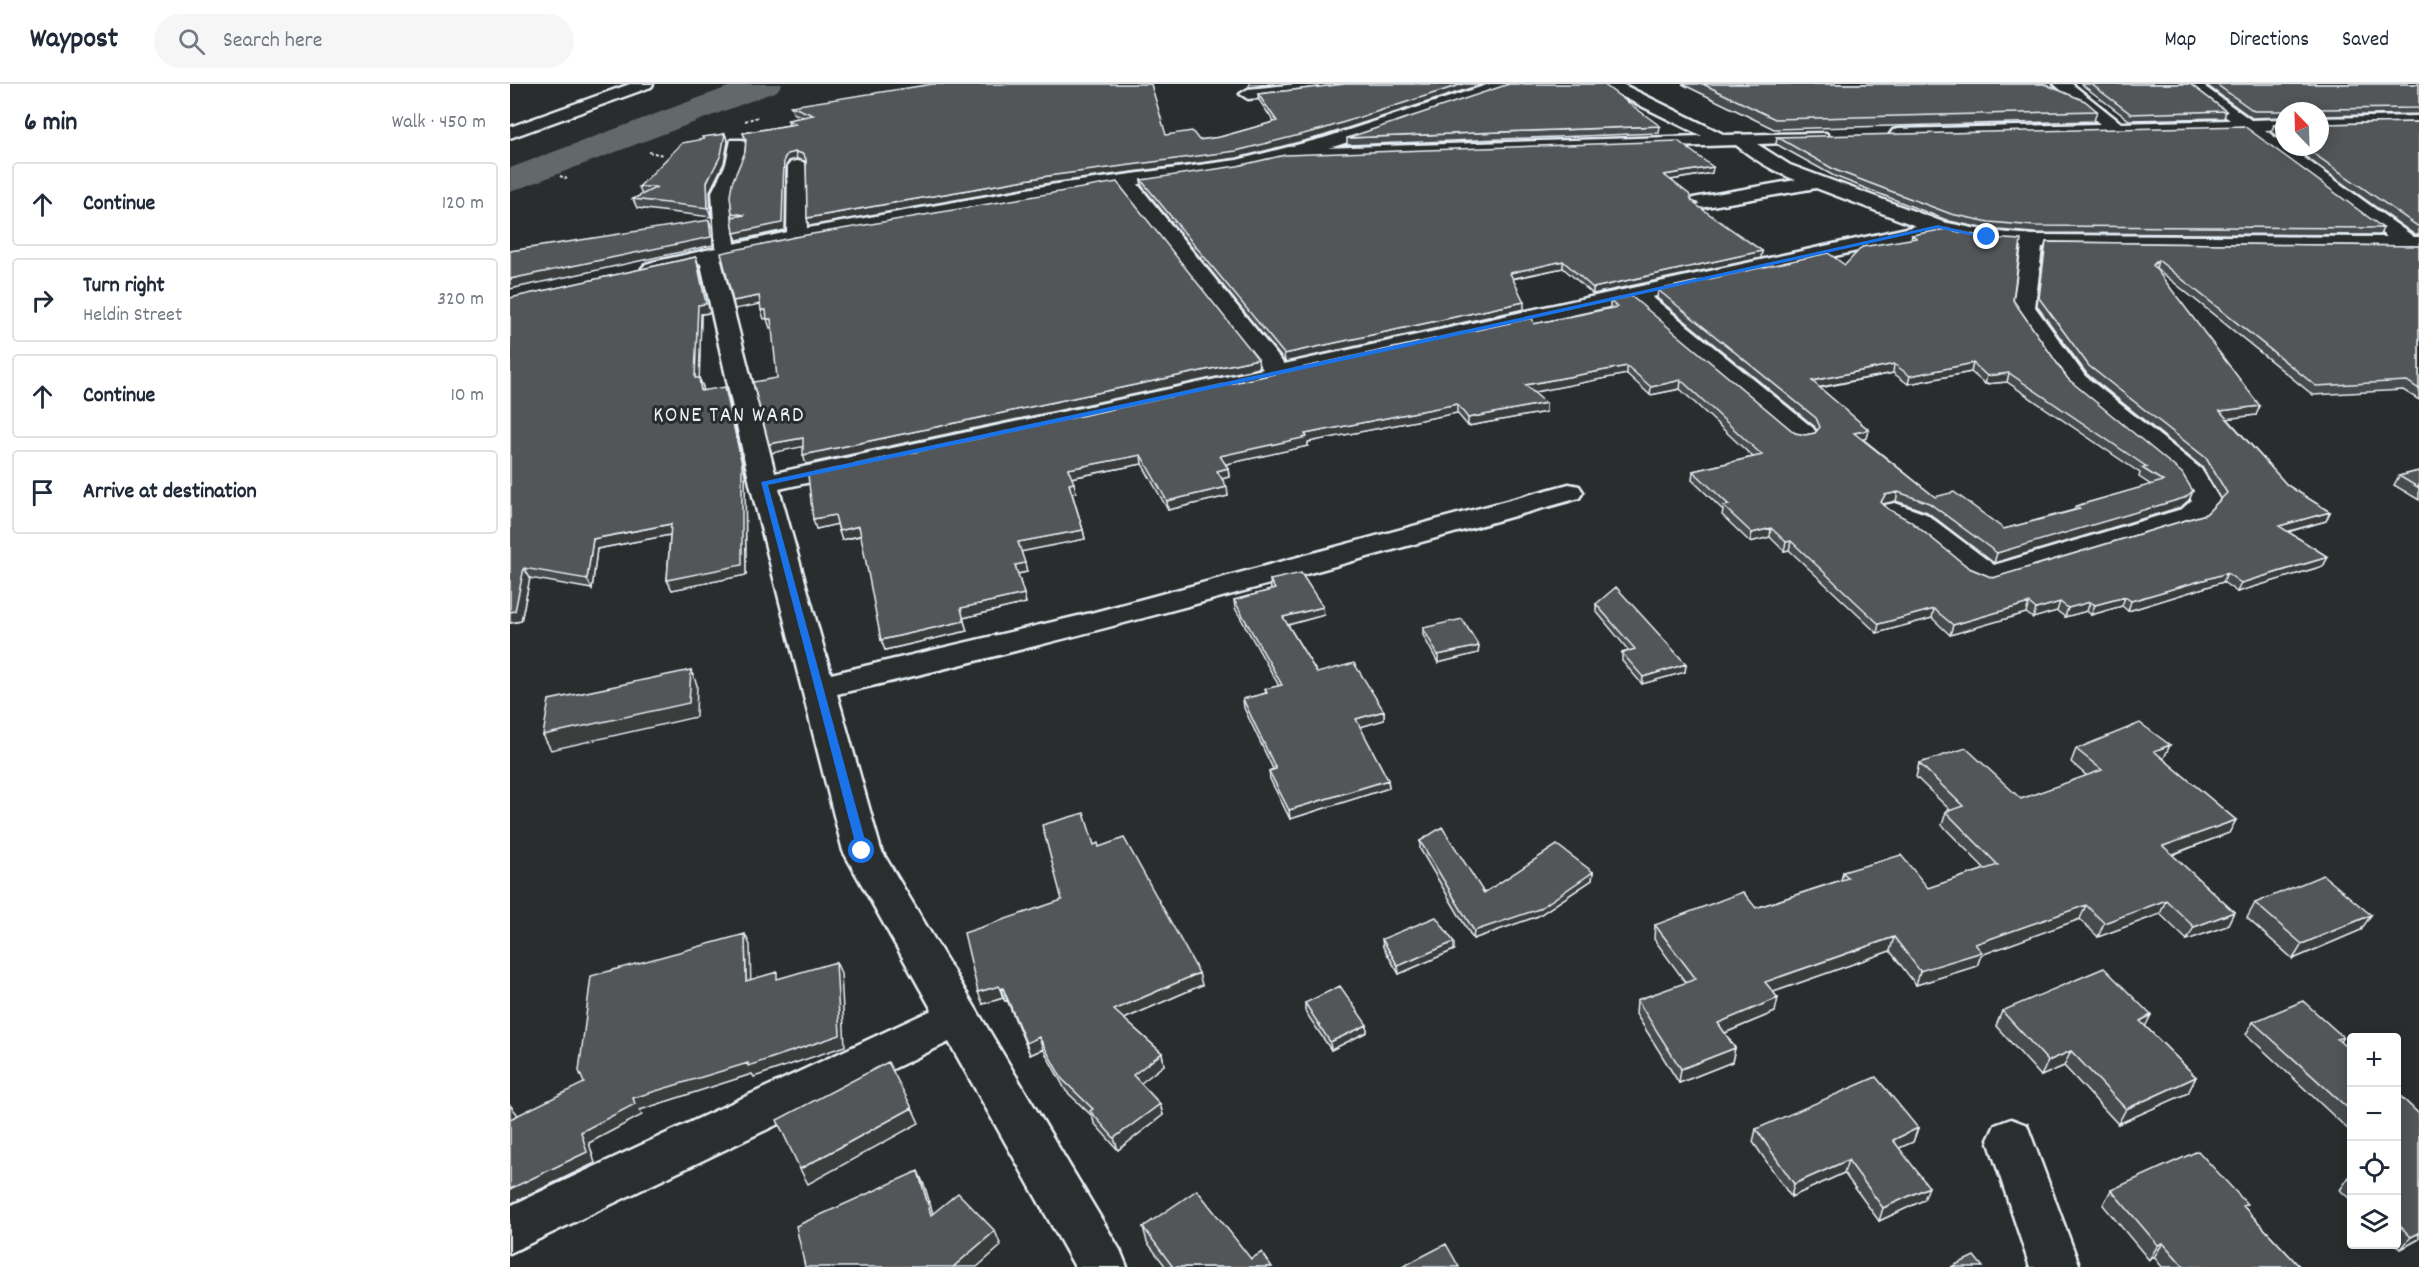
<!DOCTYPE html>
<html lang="en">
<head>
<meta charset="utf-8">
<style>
  :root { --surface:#fff; --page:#f6f6f7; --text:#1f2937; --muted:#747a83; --line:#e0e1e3 }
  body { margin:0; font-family:Dekko,sans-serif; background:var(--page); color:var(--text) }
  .controls { position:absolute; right:18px; bottom:18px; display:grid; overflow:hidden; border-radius:6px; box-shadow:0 3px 15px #0003 }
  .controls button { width:54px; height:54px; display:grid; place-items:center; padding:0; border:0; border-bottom:2px solid var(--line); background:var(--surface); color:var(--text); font:30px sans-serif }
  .compass { position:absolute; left:1765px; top:18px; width:54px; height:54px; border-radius:50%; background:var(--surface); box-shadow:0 3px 15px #0003; rotate:337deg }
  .stop { position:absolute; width:18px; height:18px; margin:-14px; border:4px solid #1a73e8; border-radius:50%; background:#fff }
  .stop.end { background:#1a73e8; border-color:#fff; box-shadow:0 2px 6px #0008 }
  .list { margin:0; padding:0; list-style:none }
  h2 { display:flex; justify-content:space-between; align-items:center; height:78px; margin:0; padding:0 24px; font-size:26px }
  h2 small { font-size:20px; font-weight:400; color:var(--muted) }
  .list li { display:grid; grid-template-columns:39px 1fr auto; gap:18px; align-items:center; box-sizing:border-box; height:84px; margin:0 12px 12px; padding:0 12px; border:2px solid var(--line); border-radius:6px }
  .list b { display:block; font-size:22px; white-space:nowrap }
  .list p { margin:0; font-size:20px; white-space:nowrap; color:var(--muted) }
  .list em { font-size:20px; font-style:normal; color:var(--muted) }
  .icon { flex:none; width:33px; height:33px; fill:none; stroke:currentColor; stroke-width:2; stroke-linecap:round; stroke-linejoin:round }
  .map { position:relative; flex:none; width:1909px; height:1183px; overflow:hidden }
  header { display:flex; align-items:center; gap:36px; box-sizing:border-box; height:84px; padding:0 30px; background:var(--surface); border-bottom:2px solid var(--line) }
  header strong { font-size:28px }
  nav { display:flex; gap:33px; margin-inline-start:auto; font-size:21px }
  .search { width:420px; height:54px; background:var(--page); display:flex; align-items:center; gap:15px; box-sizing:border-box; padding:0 21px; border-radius:33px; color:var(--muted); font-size:22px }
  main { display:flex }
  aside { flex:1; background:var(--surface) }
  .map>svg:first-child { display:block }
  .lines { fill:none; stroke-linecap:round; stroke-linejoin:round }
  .river { fill:#63686b; fill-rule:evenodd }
  .minor-casing { stroke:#e8f1f8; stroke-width:5 }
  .major-casing { stroke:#e8f1f8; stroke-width:5 }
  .path { stroke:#e8f1f8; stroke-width:2; stroke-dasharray:3 2; stroke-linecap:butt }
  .minor { fill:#2a2d2e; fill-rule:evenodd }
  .major { fill:#2a2d2e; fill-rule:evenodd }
  .wall { fill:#474b4d; stroke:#e8f1f8; stroke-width:1.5; fill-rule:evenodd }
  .shaded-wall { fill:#3a3d3e; stroke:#e8f1f8; stroke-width:1.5 }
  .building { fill:#535759; stroke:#e8f1f8; stroke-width:1.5; fill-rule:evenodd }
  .route { fill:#1a73e8 }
  .labels { text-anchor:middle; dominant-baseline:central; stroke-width:6; stroke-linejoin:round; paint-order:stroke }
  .far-quarter-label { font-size:22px; letter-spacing:1.5px; fill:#e8f1f8; stroke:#2a2d2e }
</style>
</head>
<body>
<header>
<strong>Waypost</strong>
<div class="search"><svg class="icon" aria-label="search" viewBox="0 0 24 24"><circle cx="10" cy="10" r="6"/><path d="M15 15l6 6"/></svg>Search here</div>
<nav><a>Map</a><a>Directions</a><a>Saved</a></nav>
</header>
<main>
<aside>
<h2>6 min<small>Walk · 450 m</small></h2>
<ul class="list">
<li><svg class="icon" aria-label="ahead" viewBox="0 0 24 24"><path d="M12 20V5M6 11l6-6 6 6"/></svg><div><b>Continue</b></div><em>120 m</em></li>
<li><svg class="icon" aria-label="right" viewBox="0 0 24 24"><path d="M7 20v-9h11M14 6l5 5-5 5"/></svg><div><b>Turn right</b><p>Heldin Street</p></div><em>320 m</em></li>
<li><svg class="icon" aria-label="ahead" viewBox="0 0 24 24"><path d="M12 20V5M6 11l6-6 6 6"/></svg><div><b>Continue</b></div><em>10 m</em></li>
<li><svg class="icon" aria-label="arrive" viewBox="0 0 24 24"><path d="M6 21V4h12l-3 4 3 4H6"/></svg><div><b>Arrive at destination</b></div></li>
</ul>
</aside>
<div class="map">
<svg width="1909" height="1183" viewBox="0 0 1909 1183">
  <rect width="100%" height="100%" fill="#2a2d2e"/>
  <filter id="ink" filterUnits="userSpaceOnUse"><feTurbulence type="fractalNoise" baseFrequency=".0167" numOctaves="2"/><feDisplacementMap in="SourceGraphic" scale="12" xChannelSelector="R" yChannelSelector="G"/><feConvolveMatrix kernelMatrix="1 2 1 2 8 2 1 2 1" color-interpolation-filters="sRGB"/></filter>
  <g filter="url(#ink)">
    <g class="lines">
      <path class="river" d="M226,0H272L267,7L0,108V84Z"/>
      <defs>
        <path id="minor" d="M120,0H143L141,3L0,54V43Z
          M788,0H842L834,5L738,15L730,10L738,5Z
          M1091,0H1112L1215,51L1316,49L1319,53L1316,57L1310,58L1247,60L1280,81L1433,138L1477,147L1523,151L1877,153L1733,46L1389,55L1383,54L1380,50L1383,46L1389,45L1590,40L1544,0H1562L1611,39L1720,36L1673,0H1691L1741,36L1774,35V45L1755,46L1774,60V63H1779L1904,153H1909V167L1532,163L1525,223L1575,292L1691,385L1711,418L1692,437L1480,501C1449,493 1423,463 1399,444C1389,437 1378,437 1371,427L1375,421L1385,419L1416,430L1484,481L1672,425L1682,416L1670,396L1557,302L1503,223L1512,162L1477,159L1428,149L1142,213L1303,344L1307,350L1303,356L1294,358L1285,356L1121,218L269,405L321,590L581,529L1059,400L1069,402L1073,408L1069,414C822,483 576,553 327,610L371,766L610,1166L617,1183H565L439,958L0,1169V1122L422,926L333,767L240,400L189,171L192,167L206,166L202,108L216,80L221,56H233C243,72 227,91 222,106C217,119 225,153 226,168L223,172L210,173L265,389L753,285L608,101L606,97L608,93H622L774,280L1406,142L1306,104L1190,124L1183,122L1180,118L1183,114L1286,96C1263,87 1245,76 1226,61L780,75L774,74L771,70L774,66L780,65L1192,52L1093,3Z
          M1909,32V42L1810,44V34Z
          M287,77L293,78L296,82L297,152L294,156H280L277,152L278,82L281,78Z
          M1501,1035L1517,1041L1570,1183H1520L1478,1056L1485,1041Z"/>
        <path id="major" d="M980,0H1004L1002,3L826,62L727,86L540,113L287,158L143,190L136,188L132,184L136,180L143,178L287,146L540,101L727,76L814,54Z"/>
      </defs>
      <use href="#minor" class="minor-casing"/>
      <use href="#major" class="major-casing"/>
      <path class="path" d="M235,37L248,33
        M139,68L153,71
        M50,92L57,95"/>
      <use href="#minor" class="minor"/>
      <use href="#major" class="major"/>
    </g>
    <path class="wall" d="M835,0H973L813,52L727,74L540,99L299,142L296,79L295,77L287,75L279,77L276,82L275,146L227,156L224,149L223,133L222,129L235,68L236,56L233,49L279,41L278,36L293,33L283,29L281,22L656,51L689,56L710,53L764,38L749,16L748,10Z
      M1172,0H1534L1587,27L1584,37L1264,45Z
      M1571,0H1680L1716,27L1714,34L1619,36Z
      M1695,0H1909V30L1811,32L1810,37L1813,40L1909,38V151H1905L1782,63H1810V27H1774V33L1742,34Z
      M1774,40V57L1761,48L1764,41Z
      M1150,42L1149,49L837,61V54Z
      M215,50L218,58L214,79L200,107L201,133L127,124L123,115L132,111L129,103L193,55Z
      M1267,53L1873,144L1870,151L1523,149L1477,145L1439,137L1324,92L1266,60Z
      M1202,89L1161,96L1188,123L1252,167L1251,174L1083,210L1053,184L1003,195L1014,225L775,278L632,102L631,96Z
      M1402,151L1503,216L1558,295L1683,407L1679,416L1671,423L1484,479L1417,428L1386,417L1373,420L1378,425L1459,484L1483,494L1696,430L1711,415L1692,383L1577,290L1527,222L1534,165L1536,158L1909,162V316L1893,306L1803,311L1646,184L1645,185L1746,331L1717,334L1777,401L1820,428L1816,437L1778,448L1818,473L1813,482L1727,508L1713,498L1618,527L1612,522L1581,531L1577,527L1555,533L1547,527L1523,534L1516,529L1440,551L1422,534L1367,549L1279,466L1274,467L1260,453L1240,458L1212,431L1213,426L1182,396L1183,387L1243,373L1170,305L1140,311L1117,290L1023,308L1036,328L958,342L947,329L798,358V362L715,380L718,384L719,393L712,395L718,412L658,426L632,380L561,394L566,408L562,409L573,446L575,455L511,467L517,488L508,490L516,519L453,534L457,547L375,566L351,452L332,456L327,440L306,445L1024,240L1100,225V217L1285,349L1295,351L1305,349L1307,347L1304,342L1147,214L1148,206L1335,181L1401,155ZM1461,288L1475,300L1497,298L1630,389L1629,393L1641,401L1566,422L1564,426L1494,445L1425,413L1353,355L1357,354L1359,346L1310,304L1383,289L1398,300Z
      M186,173L189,182L200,229L191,230L189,294L193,303V306L218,312L235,390L236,491L162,506L157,496L160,451L87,465L82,505L20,494L11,537L0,539V214Z
      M1909,387V416L1884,401L1889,392Z
      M760,496L814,531L778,541L807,589L874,627V636L850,643L878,696L879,704L780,735L760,695L759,687L763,685L734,624L733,615L756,609L755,605L769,602L725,524L724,516L761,506Z
      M1086,520L1176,580L1175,588L1132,600L1112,577V569L1119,567L1086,527Z
      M913,544L969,562L968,569L928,579L913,551Z
      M1660,661L1653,675L1726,736L1719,749L1662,771L1724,828L1717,842L1677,856L1650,830L1588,853L1570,835L1471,871L1467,882L1406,901L1380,867L1263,908L1265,928L1215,949L1225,964L1222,978L1169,999L1126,930L1127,916L1176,899L1144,855L1145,841L1246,824L1331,796L1333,788L1418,804L1475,785L1432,741L1436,728L1440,726L1406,693L1409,679L1511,715L1577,692L1561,678L1566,665Z
      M910,757L974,809L1083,788L1082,796L1028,832L963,855L910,765Z
      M584,761L589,763L692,901L614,935L652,969L654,981L630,999L650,1020L653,1031L608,1066L584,1039L582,1032L556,1007L533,965L520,971L497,916L495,917L493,914L473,920L552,816Z
      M1745,819L1851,846L1783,875L1737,834Z
      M872,855L944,866L889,890L873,863Z
      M795,919L857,941V948L821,966L795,927Z
      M1492,927L1636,943L1686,993L1678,1009L1608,1040L1554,982L1531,992L1486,942Z
      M1743,938L1833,953L1830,958L1842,968V1049L1736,950Z
      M1887,1009L1909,1030V1155L1891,1165L1886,1161Z
      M1408,1044L1403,1058L1389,1064L1414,1116L1369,1137L1334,1089L1281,1113L1243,1058L1246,1045Z
      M1842,1092V1117L1830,1106L1839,1093Z
      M1601,1106L1735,1124L1790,1183H1652L1644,1173L1639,1176L1593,1121Z
      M633,1143L741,1175L762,1183H656L637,1158Z"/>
    <path class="shaded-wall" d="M739,0H765L739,3Z
      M953,0H973L813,52L727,74L540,99L299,142L297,134L538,92Z
      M215,50L218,58L214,79L200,107L201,133L198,124L197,98Z
      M285,68L287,75L279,77L276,82L275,146L227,156L224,149L277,70Z
      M1203,83L1202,89L1154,97V91Z
      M199,136L202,144L203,161L0,205V195Z
      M1252,167L1251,174L1083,210V204Z
      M186,173L189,182L200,229L191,230L189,304L185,294Z
      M1648,176L1646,184L1640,189L1643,181Z
      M1053,177V184L1000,195V189Z
      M249,212L251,220L225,225L223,217Z
      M1014,218V225L775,278L774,270Z
      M251,226H256L259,234L254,235Z
      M257,235H261L264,243L260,244Z
      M748,275L749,284L296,380L293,371Z
      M1463,279L1461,288L1398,300L1400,292Z
      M1384,280L1383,289L1301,305L1302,297Z
      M1117,282V290L1015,310V301Z
      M1499,289L1497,298L1475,300L1477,292Z
      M189,294L193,303L194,316L191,307Z
      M1171,296L1170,305L1140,311L1141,303Z
      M215,303L218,312L235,390L236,491L162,506L157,496Z
      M1036,319V328L958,342V334Z
      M947,320V329L798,358V362L712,381L710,372L795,350Z
      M1750,322L1746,331L1707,336L1710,327Z
      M1359,346L1357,354L1343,358L1344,349Z
      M293,354L296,362L262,369L259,360Z
      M631,371L632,380L560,394L558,385Z
      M718,384L719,393L708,396L707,387Z
      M564,399L566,408L561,409L559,400Z
      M717,403L718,412L658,426L657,417Z
      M1683,407L1679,416L1671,423L1484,479L1487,469Z
      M1388,408L1386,417L1373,420L1369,427L1371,418L1375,411Z
      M1820,428L1816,437L1765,451L1769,442Z
      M325,431L328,440L306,445L303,435Z
      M161,440L165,450L87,465L82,505L77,495L83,455Z
      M349,442L352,451L332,456L329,447Z
      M1261,444L1260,453L1240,458L1242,449Z
      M573,446L575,455L510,468L508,458Z
      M1281,457L1279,466L1274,467L1276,458Z
      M1818,473L1813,482L1727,508L1731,499Z
      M515,479L517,488L507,490L505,481Z
      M14,484L20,494L11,537L0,539V528Z
      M1717,489L1713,498L1618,527L1621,517Z
      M514,510L516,519L453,534L451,524Z
      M1615,513L1612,522L1581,531L1585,521Z
      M1550,518L1547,527L1523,534L1526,525Z
      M1580,518L1577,527L1555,533L1558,524Z
      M1519,519L1516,529L1440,551L1443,541Z
      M813,523L814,531L774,542L773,533Z
      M1424,525L1422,534L1367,549L1369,540Z
      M454,537L457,547L375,566L371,556Z
      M969,562L968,569L928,579V571Z
      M1176,580L1175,588L1132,600L1133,593Z
      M181,586L187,601L186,633L41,666L33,651Z
      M874,627V636L847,644L846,635Z
      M1660,661L1654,674L1639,681L1644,667Z
      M878,696L879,704L780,735L779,726Z
      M1726,736L1719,749L1647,776L1653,762Z
      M1083,788L1082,796L1028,832L963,855L964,847Z
      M1656,816L1650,830L1588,853L1594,839Z
      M1576,821L1570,835L1471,871L1467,882L1406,901L1410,887L1465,860Z
      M1724,828L1717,842L1677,856L1684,843Z
      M1861,831L1851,846L1783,875L1792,860Z
      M235,850L240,861L241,909L236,897Z
      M1384,853L1380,867L1252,912L1255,898Z
      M944,858V866L889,890L888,882Z
      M326,878L331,889L335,962L244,993L242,990L130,1026L132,1031L79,1059L85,1079L0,1120V1105L71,1048L123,1014Z
      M689,889L692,901L607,938L604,926Z
      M489,902L493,914L473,920L468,908Z
      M493,904L497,916L495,917L491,905Z
      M1268,914L1265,928L1205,953L1208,939Z
      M1641,931L1633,947L1630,937Z
      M857,941V948L821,966L820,958Z
      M529,953L533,965L520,971L516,959Z
      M1225,964L1222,978L1169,999L1171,985Z
      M1561,967L1554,982L1531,992L1538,977Z
      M652,969L654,981L626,1003L623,991Z
      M1686,993L1678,1009L1608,1040L1616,1025Z
      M650,1020L653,1031L608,1066L604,1054Z
      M0,1021L8,1031L0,1040Z
      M402,1024L409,1039L298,1100L290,1085Z
      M1408,1044L1403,1058L1378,1069L1383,1056Z
      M1338,1076L1334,1089L1281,1113L1284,1100Z
      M408,1087L415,1103L428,1146L421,1131Z
      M1419,1103L1414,1116L1369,1137L1373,1124Z
      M485,1147L491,1162L467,1183H443Z
      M1909,1149V1155L1891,1165L1901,1153Z
      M1653,1159L1644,1173L1639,1176L1648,1161Z"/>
    <path class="building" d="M423,0H641L656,51L682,47L689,56L710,53L767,37L748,10L835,0H953L813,45L726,67L538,92L297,134L296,75L293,70L285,68L277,70L274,75L272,139L224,149L222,133L235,131L222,129L220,112L222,99L235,68L236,55L233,49L285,40L278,36L303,31L281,22Z
      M999,0H1093L1150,42L837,54Z
      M1193,0H1534L1575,17L1587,27L1265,35Z
      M1581,0H1680L1716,27L1621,30Z
      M1706,0H1909V24L1812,25L1810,37L1813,40L1909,38V143L1794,63H1810V27H1744Z
      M1774,40V49L1764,41Z
      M1734,42L1873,144L1525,142L1479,138L1441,130L1325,86L1267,53Z
      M215,50L211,71L197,98L198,124L123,115L147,103H129L172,59L194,55L192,53Z
      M1168,57L1203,83L1154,91L1179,110L1182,117L1189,120H1185L1252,167L1083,204L1053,177L1000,189L1014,218L774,270L631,96L727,82L775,71Z
      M607,98L748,275L293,371V354L259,360L243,298L267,294L261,235H257L256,226H251L249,212L223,217L211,169L285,153Z
      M199,136L201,153L0,195V167Z
      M1436,145L1478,154L1511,156L1503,216L1558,295L1672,389L1683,407L1674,414L1487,469L1419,419L1388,408L1375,411L1371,418L1378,425L1400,437L1459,484L1483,494L1696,430L1717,409L1696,374L1579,282L1529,214L1536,158L1909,162V305L1897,297L1806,302L1648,176L1643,181L1750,322L1710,327L1777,401L1820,428L1769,442L1818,473L1731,499L1717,489L1621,517L1615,513L1585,521L1580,518L1558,524L1550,518L1526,525L1519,519L1443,541L1424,525L1369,540L1281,457L1276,458L1261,444L1242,449L1213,422L1219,421L1183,387L1252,371L1171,296L1141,303L1117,282L1015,301L1036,319L958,334L947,320L795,350L797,353L710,372L718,384L707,387L717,403L657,417L631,371L558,385L564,399L559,400L573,446L508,458L515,479L505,481L514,510L451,524L454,537L371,556L349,442L329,447L325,431L303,435L298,391L1022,234L1024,240L1107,223L1100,217L1121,212L1285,349L1295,351L1305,349L1310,343L1306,334L1148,206L1318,169L1335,181L1352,163L1406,154L1402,151ZM1463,279L1477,292L1499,289L1637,383L1632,384L1653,397L1566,422L1570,425L1494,445L1444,408L1425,413L1344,349L1359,346L1302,297L1384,280L1400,292Z
      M186,173L196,220L188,221L185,294H189L191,307L215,303L232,380V481L157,496L161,440L83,455L77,495L14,484L5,527L0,528V214Z
      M1909,387V404L1889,392Z
      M791,489L813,523L773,533L807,589L844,579L874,627L846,635L878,696L779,726L759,687L766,685L733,615L757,609L755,605L772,601L724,516L765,505L760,496Z
      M1106,503L1176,580L1133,593L1112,569L1125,565L1086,520Z
      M952,535L969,562L928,571L913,544Z
      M181,586L179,619L33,651L39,616Z
      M1630,639L1660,661L1644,667L1726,736L1653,762L1724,828L1684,843L1656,816L1594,839L1576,821L1465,860L1472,868L1410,887L1384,853L1255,898L1268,914L1208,939L1225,964L1171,985L1127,916L1186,895L1145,841L1233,808L1246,824L1338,794L1333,788L1391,771L1418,804L1488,781L1436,728L1453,722L1409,679L1456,664L1511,715L1592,686L1566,665Z
      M574,729L584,761L588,759L589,763L614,754L689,889L604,926L652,969L623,991L650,1020L604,1054L580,1027L583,1025L552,995L529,953L516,959L493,904L491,905L489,902L468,908L454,849L552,816L532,741Z
      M932,743L974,809L1047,761L1083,788L1029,825L964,847L910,757Z
      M1813,791L1861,831L1792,860L1745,819Z
      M926,833L944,858L888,882L872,855Z
      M235,850L236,897L267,888V895L326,878L330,951L238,982V979L123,1014L125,1020L71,1048L77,1068L0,1105V1035L74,999L69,987L81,892Z
      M1594,884L1641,931L1630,937L1686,993L1616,1025L1561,967L1538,977L1492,927Z
      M830,902L857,941L820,958L795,919Z
      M1793,917L1833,953L1827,955L1842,968V1028L1743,938Z
      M378,978L402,1024L290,1085L267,1036Z
      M1366,993L1408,1044L1383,1056L1419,1103L1373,1124L1338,1076L1284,1100L1246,1045Z
      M1887,1009L1909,1030V1149L1901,1153L1887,1139Z
      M1688,1067L1737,1120L1733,1122L1790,1183H1674L1653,1159L1648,1161L1601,1106Z
      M408,1087L421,1131L448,1109L485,1147L443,1183H295L286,1142Z
      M687,1106L741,1175L752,1168L762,1183H663L633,1143Z
      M936,1160L949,1183H892Z
      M1464,1172L1473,1183H1441Z"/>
  </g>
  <path class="route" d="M1428,141L1480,153L1477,155L1428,144L887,265L258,401L358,767L352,771L348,770L251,398L887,261Z"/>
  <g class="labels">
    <g class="far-quarter-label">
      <text x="219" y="332">KONE TAN WARD</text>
    </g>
  </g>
</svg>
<div class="controls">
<button>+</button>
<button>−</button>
<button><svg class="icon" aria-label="locate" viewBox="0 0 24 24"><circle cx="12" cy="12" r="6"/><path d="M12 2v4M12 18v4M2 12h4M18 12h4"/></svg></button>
<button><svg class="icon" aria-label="layers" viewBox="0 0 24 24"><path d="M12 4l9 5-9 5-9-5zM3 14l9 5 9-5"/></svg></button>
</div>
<svg class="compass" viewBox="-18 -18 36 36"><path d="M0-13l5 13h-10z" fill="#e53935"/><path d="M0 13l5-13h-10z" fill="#747a83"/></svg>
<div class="stop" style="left:352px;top:767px"></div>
<div class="stop end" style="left:1477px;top:153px"></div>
</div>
</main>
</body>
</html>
